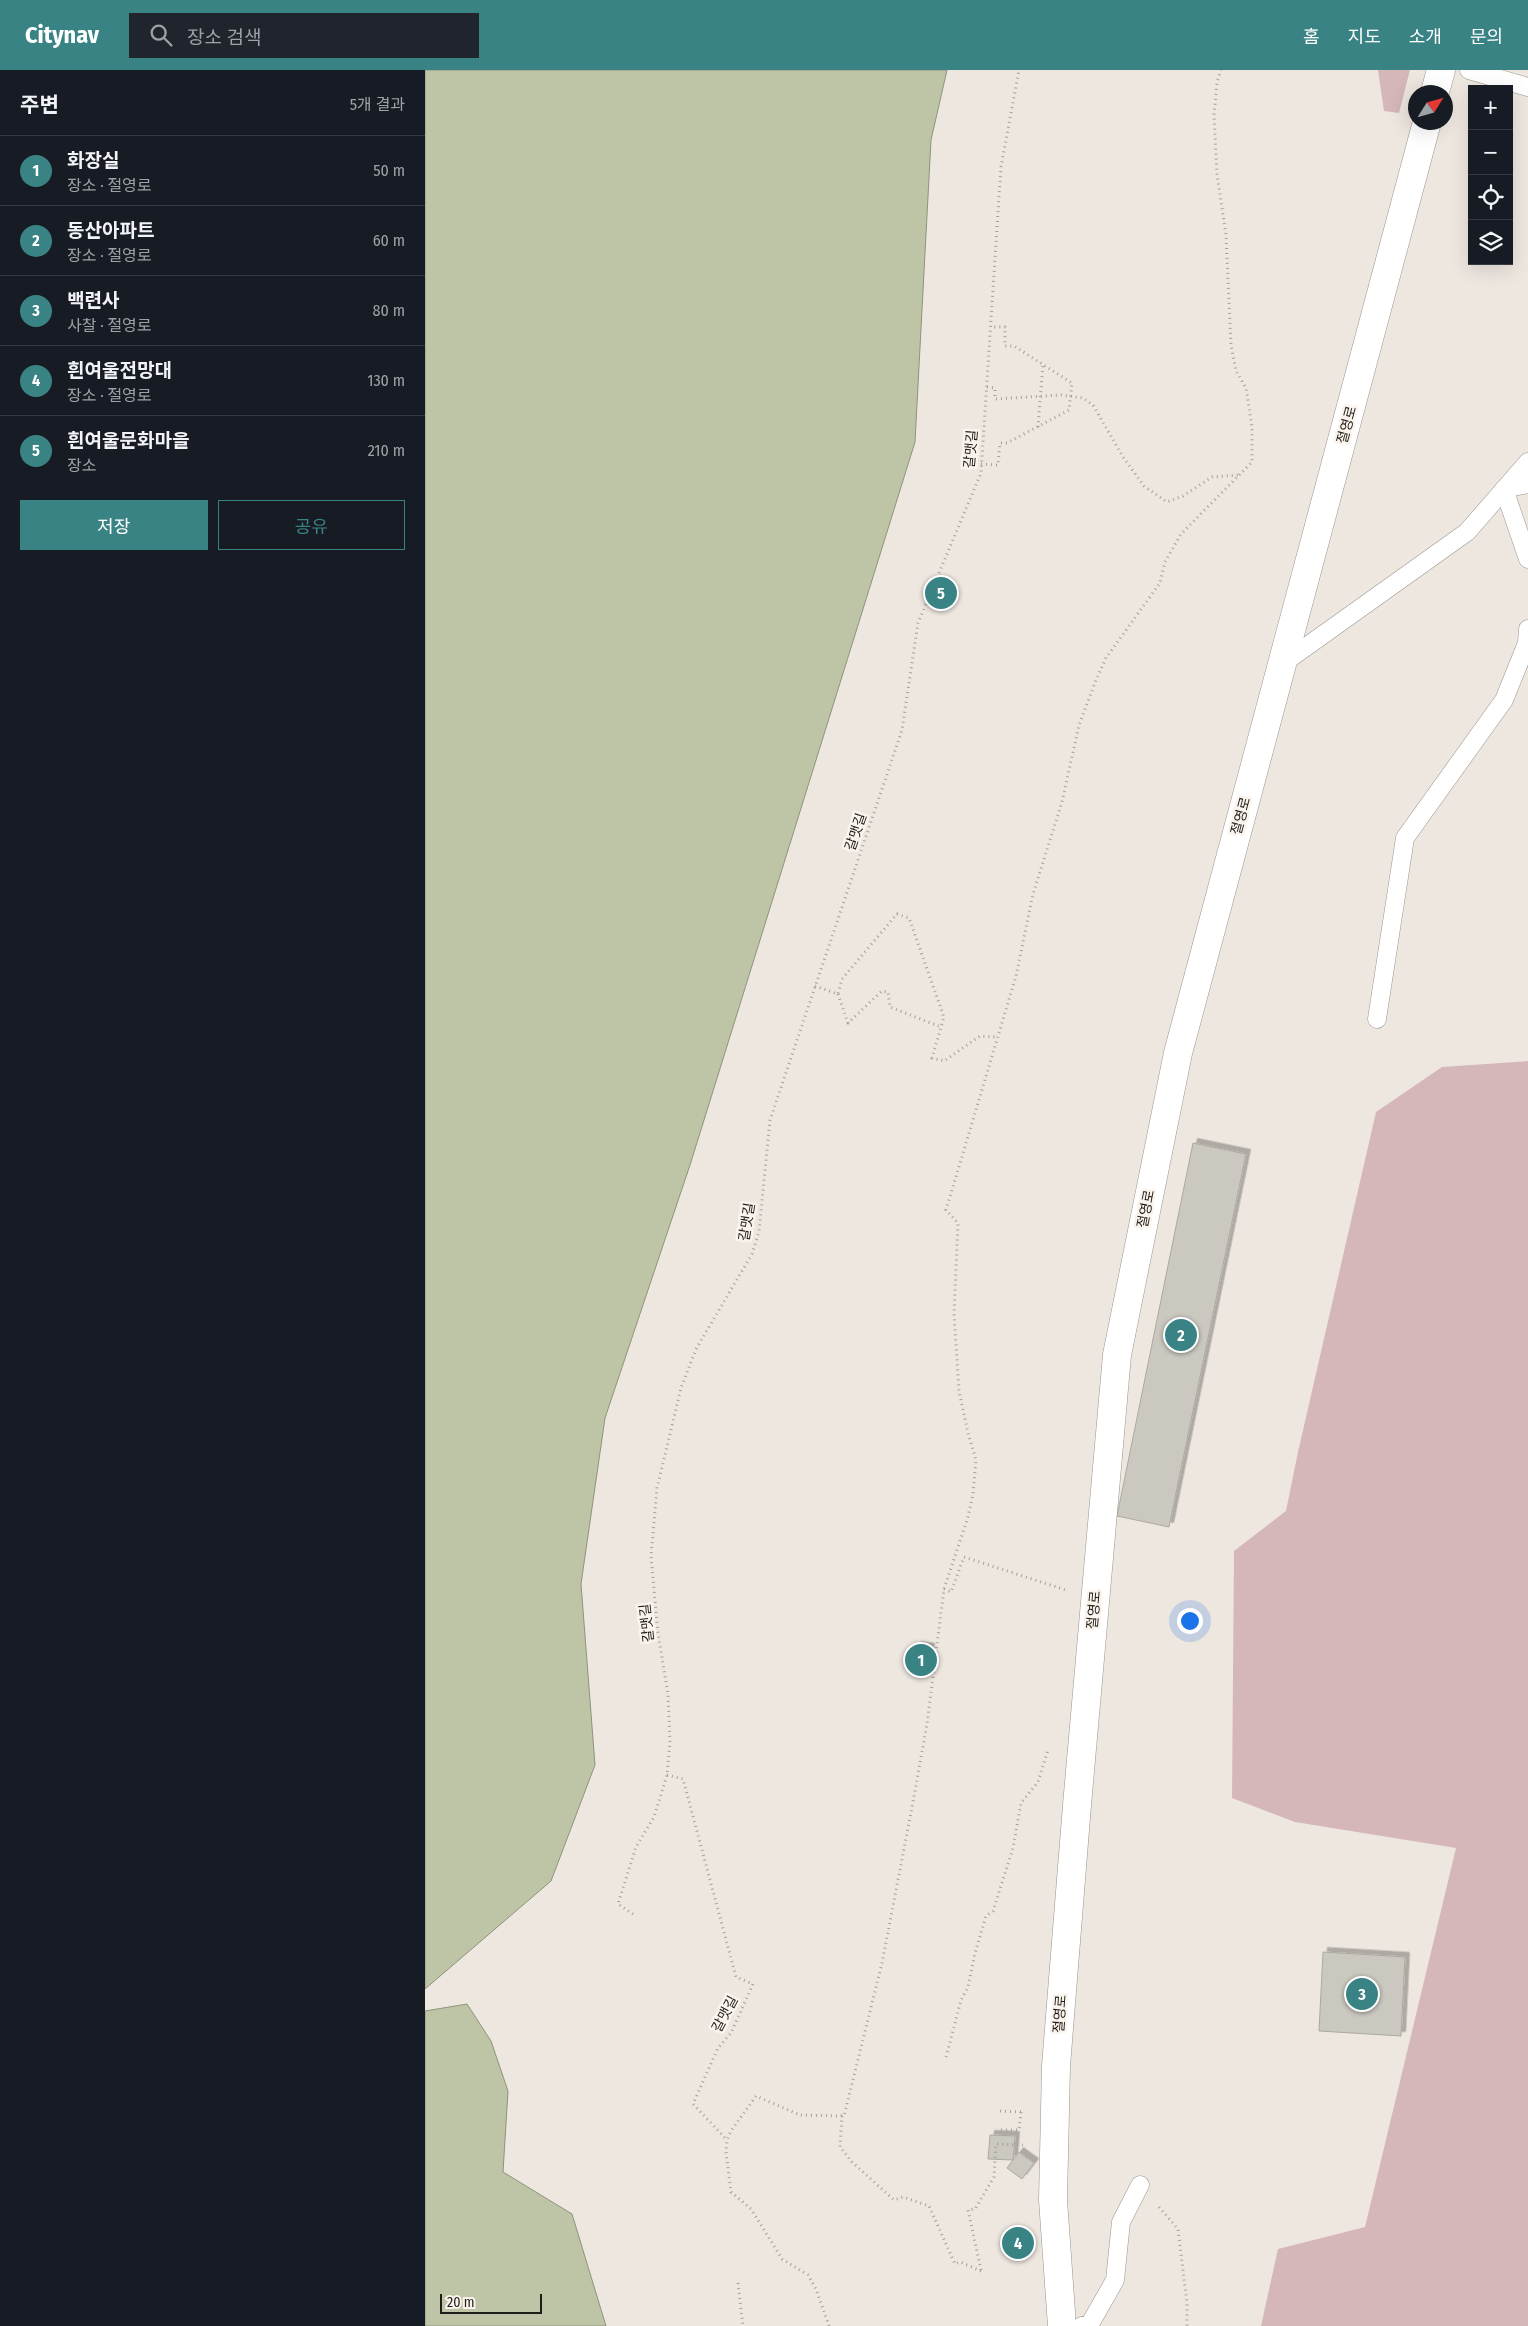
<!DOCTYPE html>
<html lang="ko">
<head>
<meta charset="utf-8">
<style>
  :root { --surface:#171b24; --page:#20242c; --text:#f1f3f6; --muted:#9ea1a6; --line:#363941; --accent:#3a8385 }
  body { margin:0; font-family:"Fira Sans Condensed","Noto Sans KR",sans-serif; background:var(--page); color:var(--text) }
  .controls { position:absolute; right:15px; top:15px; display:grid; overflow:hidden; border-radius:0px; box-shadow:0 5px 20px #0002 }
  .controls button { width:45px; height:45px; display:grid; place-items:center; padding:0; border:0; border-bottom:1px solid var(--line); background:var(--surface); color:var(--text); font:25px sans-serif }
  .compass { position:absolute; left:983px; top:15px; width:45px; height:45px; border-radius:50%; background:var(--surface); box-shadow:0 5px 20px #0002; rotate:53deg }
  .scale { position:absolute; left:15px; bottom:12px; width:102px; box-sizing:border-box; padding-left:5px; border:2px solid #1f1d1a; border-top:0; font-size:14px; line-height:18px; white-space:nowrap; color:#1f1d1a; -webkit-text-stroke:4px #fbf4ed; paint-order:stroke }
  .you { position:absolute; left:764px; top:1550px; width:18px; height:18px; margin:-12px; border:4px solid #fff; border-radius:50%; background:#1a73e8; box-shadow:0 0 0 8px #1a73e833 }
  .badge { display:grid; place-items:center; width:32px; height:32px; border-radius:50%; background:var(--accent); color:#fff; font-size:16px; font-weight:700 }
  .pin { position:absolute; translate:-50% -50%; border:2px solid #fff; box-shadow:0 1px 5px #0006 }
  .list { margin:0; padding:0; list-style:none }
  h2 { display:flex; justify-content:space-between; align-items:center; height:65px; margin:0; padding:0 20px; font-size:21px }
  h2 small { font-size:16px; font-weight:400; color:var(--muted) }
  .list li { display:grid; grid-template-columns:32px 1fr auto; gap:15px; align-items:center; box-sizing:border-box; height:70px; padding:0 20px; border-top:1px solid var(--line) }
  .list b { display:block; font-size:19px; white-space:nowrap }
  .list p { margin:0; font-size:16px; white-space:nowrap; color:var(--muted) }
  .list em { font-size:16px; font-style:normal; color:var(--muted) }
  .actions { display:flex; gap:10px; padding:15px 20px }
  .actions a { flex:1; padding:11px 0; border:1px solid var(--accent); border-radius:0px; text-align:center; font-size:18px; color:var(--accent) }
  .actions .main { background:var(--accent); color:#fff }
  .icon { flex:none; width:28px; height:28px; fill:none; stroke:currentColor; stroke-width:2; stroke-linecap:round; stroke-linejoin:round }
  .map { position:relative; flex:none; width:1103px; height:2256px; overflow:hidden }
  header { display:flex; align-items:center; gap:30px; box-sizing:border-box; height:70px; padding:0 25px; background:var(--accent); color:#fff }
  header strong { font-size:24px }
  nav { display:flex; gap:28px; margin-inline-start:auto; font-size:18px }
  .search { width:350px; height:45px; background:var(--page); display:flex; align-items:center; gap:12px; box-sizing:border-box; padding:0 18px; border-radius:0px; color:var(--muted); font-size:19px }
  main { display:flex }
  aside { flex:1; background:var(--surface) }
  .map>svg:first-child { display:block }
  .green { fill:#d5b7b9 }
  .water { fill:#bdc5a6; stroke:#8e937c }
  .building { fill:#cac8bf; stroke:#aba9a0; filter:url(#shadow) }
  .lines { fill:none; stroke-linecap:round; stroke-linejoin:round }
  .lane-casing { stroke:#9b948e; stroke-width:19 }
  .secondary-casing { stroke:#9b948e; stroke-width:29 }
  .path { stroke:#a5a09a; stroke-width:3; stroke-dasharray:1 4; stroke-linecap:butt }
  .lane { stroke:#fff; stroke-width:18 }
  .secondary { stroke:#fff; stroke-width:28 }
  .labels { text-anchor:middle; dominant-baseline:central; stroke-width:5; stroke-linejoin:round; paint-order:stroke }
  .street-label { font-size:14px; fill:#1f1d1a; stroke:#fbf4ed }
</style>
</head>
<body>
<header>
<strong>Citynav</strong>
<div class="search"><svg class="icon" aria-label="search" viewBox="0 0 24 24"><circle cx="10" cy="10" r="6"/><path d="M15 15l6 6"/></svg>장소 검색</div>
<nav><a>홈</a><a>지도</a><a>소개</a><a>문의</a></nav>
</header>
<main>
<aside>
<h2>주변<small>5개 결과</small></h2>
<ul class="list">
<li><span class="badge">1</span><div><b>화장실</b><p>장소 · 절영로</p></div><em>50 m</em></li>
<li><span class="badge">2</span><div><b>동산아파트</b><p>장소 · 절영로</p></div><em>60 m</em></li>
<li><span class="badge">3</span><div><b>백련사</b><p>사찰 · 절영로</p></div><em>80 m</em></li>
<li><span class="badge">4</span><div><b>흰여울전망대</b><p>장소 · 절영로</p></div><em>130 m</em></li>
<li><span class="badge">5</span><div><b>흰여울문화마을</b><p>장소</p></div><em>210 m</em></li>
</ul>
<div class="actions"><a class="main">저장</a><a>공유</a></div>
</aside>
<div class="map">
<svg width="1103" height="2256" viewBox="0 0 1103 2256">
  <defs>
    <filter id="shadow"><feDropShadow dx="4.5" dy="-4.5" stdDeviation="0" flood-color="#0004"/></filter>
  </defs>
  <rect width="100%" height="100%" fill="#eee7e0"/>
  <path class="green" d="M953,0H985L974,43L959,41Z
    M1103,991V2256H836L853,2179L940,2157L1031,1778L870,1752L807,1728L809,1481L861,1441L873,1382L951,1042L1017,997Z"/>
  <path class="water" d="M0,0H522L506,70L490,372L265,1095L180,1348L156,1514L170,1695L126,1811L0,1919Z
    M42,1934L66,1971L83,2021L78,2102L147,2144L181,2256H0V1941Z"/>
  <path class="building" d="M768,1073L821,1084L744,1457L692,1446Z
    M492,1576L505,1578L501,1605L488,1603Z
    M898,1882L980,1887L976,1966L894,1961Z
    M565,2065L590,2066L588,2090L563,2089Z
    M594,2082L609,2093L597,2109L582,2098Z"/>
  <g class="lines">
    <defs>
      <path id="lane" d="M1044,0L1103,17
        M1103,414L1079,419L1103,489
        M857,594L1042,462L1103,392
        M952,949L980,768L1079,630L1102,573L1103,559
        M657,2256L665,2254L690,2210L696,2152L715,2115"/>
      <path id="secondary" d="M1010,22L1016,0
        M637,2256L628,2130L631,1996L652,1735L692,1285L753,983L1002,52"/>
    </defs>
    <use href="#lane" class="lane-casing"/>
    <use href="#secondary" class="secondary-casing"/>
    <path class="path" d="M562,317L570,318V329L636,325L658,328L668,335L698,387L719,416L742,432L758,426L787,407L814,405
      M613,357L618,294
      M556,394L573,395L575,373H582L644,340L647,313L589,276H580V257H566
      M390,916L413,924L417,909L472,844L484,848L519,947L507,988L519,991L555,966L572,967
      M413,924L423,953L457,921L463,922L465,937L516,957
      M519,1519L526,1522L539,1487L641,1520
      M242,1705L258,1709L311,1907L328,1914L306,1963L293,1978L268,2034L302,2070
      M208,1844L193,1834L211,1777L229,1747L242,1705L245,1672L243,1624L233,1563L226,1486L232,1418L256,1318L271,1279L327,1184L334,1162L345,1050L477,660L493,553L556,403L576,97L594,0
      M521,1987L536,1930L543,1917L550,1883L561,1846L568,1841L588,1778L596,1733L613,1712L623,1680
      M575,2041L596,2042V2038
      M576,2060H594L596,2042
      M734,2137L753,2159L762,2233V2256
      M556,2200L543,2140L550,2139L569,2107L571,2074L598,2075
      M556,2201L535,2192L530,2194L504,2136L478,2127L469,2130L427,2092L415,2077L417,2046H419L457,1893L488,1732L502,1654L519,1519L543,1447L548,1424L551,1390L543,1363L534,1321L529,1244L533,1153L521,1140L591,906L608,824L637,732L654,655L671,610L681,588L735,513L740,492L756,464L827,392V357L821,318L811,301L806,275L801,165L792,104L789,45L792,12L796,0
      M313,2213L318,2256
      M404,2256L391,2219L383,2205L357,2189L326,2139L306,2122L301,2082L302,2070L306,2061L331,2026L375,2045L417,2046"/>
    <use href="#lane" class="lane"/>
    <use href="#secondary" class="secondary"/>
  </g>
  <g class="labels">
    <g class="street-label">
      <text transform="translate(922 355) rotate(-75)">절영로</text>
      <text transform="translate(546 379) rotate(-85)">갈맷길</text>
      <text transform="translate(816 746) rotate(-75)">절영로</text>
      <text transform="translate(431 762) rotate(-71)">갈맷길</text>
      <text transform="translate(721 1139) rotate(-79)">절영로</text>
      <text transform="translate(322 1152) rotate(-81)">갈맷길</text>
      <text transform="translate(669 1540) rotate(-85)">절영로</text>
      <text transform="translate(222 1553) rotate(-96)">갈맷길</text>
      <text transform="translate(300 1944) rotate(-62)">갈맷길</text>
      <text transform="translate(635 1944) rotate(-86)">절영로</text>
    </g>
  </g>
</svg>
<div class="controls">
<button>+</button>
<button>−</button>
<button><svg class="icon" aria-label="locate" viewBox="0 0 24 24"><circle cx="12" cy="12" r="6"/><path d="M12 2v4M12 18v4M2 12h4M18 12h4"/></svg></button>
<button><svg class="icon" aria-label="layers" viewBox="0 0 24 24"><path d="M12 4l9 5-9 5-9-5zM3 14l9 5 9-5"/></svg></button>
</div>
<svg class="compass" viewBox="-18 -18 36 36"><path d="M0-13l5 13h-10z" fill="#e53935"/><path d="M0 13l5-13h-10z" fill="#9ea1a6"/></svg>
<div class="scale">20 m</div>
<div class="you"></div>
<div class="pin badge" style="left:496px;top:1590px">1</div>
<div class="pin badge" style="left:756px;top:1265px">2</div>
<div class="pin badge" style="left:937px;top:1924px">3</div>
<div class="pin badge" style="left:593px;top:2173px">4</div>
<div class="pin badge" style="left:516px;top:523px">5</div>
</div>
</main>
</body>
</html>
